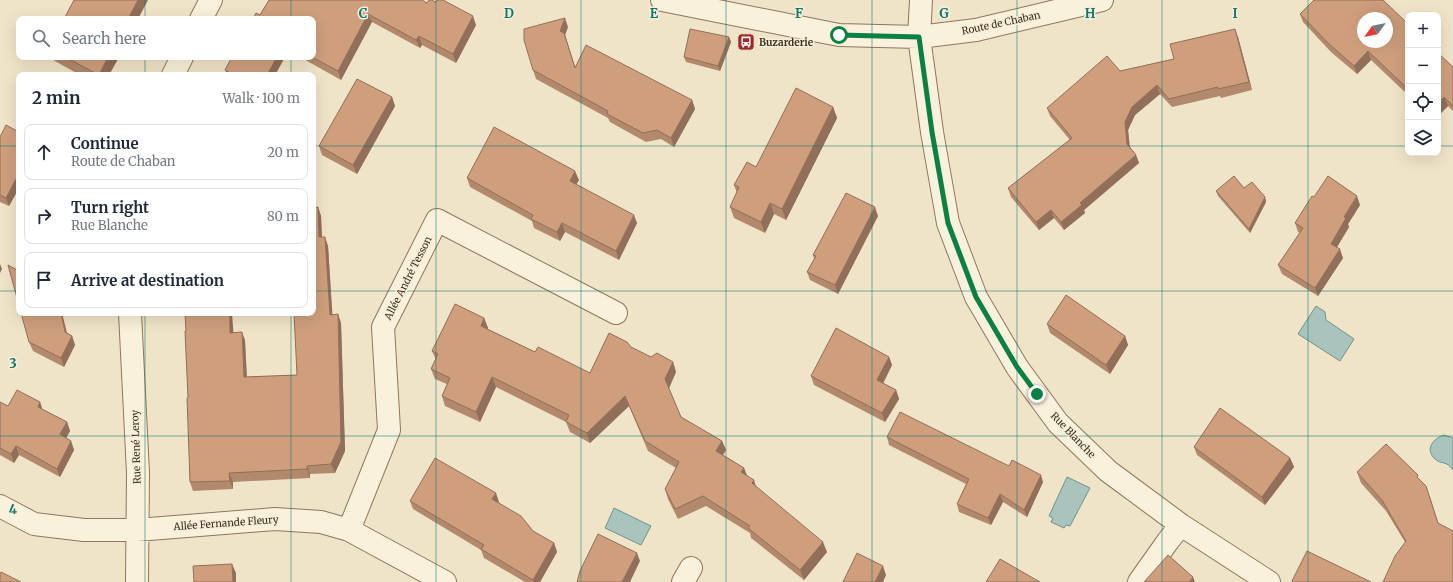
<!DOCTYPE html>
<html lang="en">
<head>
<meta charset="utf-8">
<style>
  :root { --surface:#fff; --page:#f2f2f3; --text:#1f2937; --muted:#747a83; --line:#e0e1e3 }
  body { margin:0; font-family:Merriweather,serif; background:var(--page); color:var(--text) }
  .controls { position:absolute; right:12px; top:12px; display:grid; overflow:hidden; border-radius:8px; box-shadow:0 4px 16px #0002 }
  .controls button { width:36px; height:36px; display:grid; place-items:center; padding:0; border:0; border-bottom:1px solid var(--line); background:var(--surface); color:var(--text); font:20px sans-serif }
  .compass { position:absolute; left:1357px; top:12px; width:36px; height:36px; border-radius:50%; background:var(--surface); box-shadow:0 4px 16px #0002; rotate:237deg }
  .stop { position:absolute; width:12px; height:12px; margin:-9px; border:3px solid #0b8043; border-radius:50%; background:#fff }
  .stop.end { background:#0b8043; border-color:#fff; box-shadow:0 1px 4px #0008 }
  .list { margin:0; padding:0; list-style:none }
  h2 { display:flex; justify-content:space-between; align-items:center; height:52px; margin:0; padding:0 16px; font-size:17px }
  h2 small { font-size:13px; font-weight:400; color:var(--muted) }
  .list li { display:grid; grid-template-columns:26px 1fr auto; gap:12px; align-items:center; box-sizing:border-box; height:56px; margin:0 8px 8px; padding:0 8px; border:1px solid var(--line); border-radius:8px }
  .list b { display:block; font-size:15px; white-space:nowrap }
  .list p { margin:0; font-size:13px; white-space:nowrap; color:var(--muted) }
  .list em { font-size:13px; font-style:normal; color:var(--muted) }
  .icon { flex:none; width:22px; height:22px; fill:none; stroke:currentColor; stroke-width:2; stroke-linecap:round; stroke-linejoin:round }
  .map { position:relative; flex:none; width:1453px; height:582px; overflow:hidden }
  .search { position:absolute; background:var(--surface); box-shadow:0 4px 16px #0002; left:16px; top:16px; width:300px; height:44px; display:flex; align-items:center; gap:10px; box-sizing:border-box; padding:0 14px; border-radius:8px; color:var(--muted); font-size:15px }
  .panel { position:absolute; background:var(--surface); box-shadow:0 4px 16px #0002; left:16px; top:72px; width:300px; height:244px; border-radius:8px }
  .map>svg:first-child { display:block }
  .water { fill:#a9c4bc; stroke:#6f938a }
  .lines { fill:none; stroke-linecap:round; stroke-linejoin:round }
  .street-casing { stroke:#8d765c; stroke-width:24 }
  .street { stroke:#faf1dc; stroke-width:22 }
  .wall { fill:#b2896c }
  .shaded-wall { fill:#916f58 }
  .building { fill:#cf9f7d; stroke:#916f58; fill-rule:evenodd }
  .route { stroke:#0b8043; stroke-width:5 }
  .grid { fill:none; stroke:#0f766e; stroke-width:1; stroke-opacity:0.55 }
  .labels { text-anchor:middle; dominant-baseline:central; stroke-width:3; stroke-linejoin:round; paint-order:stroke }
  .street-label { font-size:10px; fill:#3d2e20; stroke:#f7eed8 }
  .poi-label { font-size:10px; font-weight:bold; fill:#3d2e20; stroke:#f7eed8; text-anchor:start }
  .grid-label { font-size:13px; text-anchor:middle; font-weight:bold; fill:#0f766e; stroke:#f7eed8; stroke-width:3; stroke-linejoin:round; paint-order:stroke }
</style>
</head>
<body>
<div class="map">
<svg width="1453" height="582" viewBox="0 0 1453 582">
  <rect width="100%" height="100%" fill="#f0e4c8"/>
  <path class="water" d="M1316,306L1325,312L1326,320L1354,339L1340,361L1298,334Z
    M1444,435L1453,438V470C1446,460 1442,465 1435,459C1424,449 1434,438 1444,435Z
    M1067,477L1090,488L1070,526L1066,525L1064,528L1051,522L1053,518L1049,516Z
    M614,508L651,526L641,545L605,528Z"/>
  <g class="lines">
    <defs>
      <path id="street" d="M662,0L839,35L919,37L976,30L1102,0
        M921,0L919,37L932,132L948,223L976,297L1017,367L1058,423L1108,471L1181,525L1269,582
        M201,19L211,0
        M173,75L182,57
        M130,313L138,473L137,582
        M0,506L34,524L84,530H137L275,519L321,522L349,530L445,582
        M349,530L389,430L383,327L437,220L616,313
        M683,582L691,568
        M1139,582L1168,541L1181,525"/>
    </defs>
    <use href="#street" class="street-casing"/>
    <use href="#street" class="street"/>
  </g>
  <path class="wall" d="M269,0L476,25L456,63L422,45L420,48L372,22L341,80L300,57H313L260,15Z
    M1300,14L1408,24V95L1371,60L1357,74L1331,52L1303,22Z
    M568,27L565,35L575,67L692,100L695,109L674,147L661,139L646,142L610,122L608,118L536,79L533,70Z
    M729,37L731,42L720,71L686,62L684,57Z
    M1238,37L1252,90L1221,98L1220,96L1172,107L1160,94L1135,115L1128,130L1130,147L1136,155L1139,163L1084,210L1085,213L1064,230L1054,218L1039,230L1011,197L1008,188L1070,140L1050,116L1047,108L1120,71L1174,59Z
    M52,57H119L109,75H80L53,60Z
    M232,57H285L275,75H227L225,70Z
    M1453,67V111L1448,106L1438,116Z
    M392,97L395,106L357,174L322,155L319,146Z
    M833,107L837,118L786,220L774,214L765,233L734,218L730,207L737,193L734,185L756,167Z
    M19,132V188L9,206L0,202V137Z
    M467,178L579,180L576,184L637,223L619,260L565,232L560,241L534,228L532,221L470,187Z
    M1244,188L1265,197L1266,202L1250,233L1218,196L1216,191Z
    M1314,197L1360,205L1348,224L1349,227L1337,247L1343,258L1318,296L1282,274L1278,265L1300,233L1298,232L1295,223Z
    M318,207L321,216L322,237L328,246L332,315L338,314L341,323L345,451L335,473L310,474V478L233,482V489L193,491L190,482L188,398L233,333L245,340L247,377L297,375Z
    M878,216L838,294L810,280L807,272L814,259L813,255Z
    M484,318L488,328L487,329L535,352L590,373L631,347L651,357L673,362L676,372L669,389L681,417L722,441L726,450L723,455L744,468L747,476L756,486L827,552L804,580L751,538L750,533L706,506L678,519L668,499L665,489L676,468L648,451L629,406L590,443L570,432L566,422L496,387L480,422L445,406L442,396L447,384L435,379L431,369L436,360L432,351Z
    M1047,324L1125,336L1128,345L1110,374L1050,333Z
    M67,333L72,336L75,345L64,367L33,351L29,342Z
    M889,357L892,365L883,384L896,390L899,399L885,422L814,385L811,376Z
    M0,402L8,406L40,402L42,409L67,422L70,431L66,438L71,441L74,450L60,477L19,455L14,463L0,455Z
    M887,437L1043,482L1027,517L1003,502L991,525L959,512L957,504L966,484L889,445Z
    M1194,447L1290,458L1294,467L1265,505L1197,455Z
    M1357,472L1419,479L1430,497L1438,523L1405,542L1386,511L1361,483Z
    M410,501L499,502L498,503L533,531L554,543L557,552L540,582H525L484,558L481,550L413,509Z"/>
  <path class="shaded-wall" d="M138,0H148L138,19H128Z
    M368,14L372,22L341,80L338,71Z
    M473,16L476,25L456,63L453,54Z
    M565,18L568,27L565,35L578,77L560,31Z
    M1235,29L1238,37L1252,90L1249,82Z
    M419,36L422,45L420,48L416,40Z
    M729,37L731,42L720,71L718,66Z
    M1368,51L1371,60L1357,74L1354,66Z
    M108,57H119L109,75H99Z
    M277,57H285L275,75H267Z
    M1157,85L1160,94L1135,115L1128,130L1130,152L1127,144L1125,122L1132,107Z
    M392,97L395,106L357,174L353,165Z
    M1444,97L1448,106L1438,116V104Z
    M692,100L695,109L674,147L671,138Z
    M833,107L837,118L786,220L782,209Z
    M1136,155L1139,163L1084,210L1085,213L1064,230L1061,222L1080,203Z
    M575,171L579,180L573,190L570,181Z
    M16,179L19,188L9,206L6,198Z
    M1357,196L1360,205L1348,224L1349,227L1334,252L1331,244L1344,217Z
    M1265,197L1266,202L1250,233L1249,229Z
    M770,203L774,214L765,233L761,222Z
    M318,207L321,216L322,246L319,237Z
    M875,207L878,216L838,294L835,285Z
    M1051,210L1054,218L1039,230L1036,222Z
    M634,215L637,223L619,260L616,251Z
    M562,223L565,232L560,241L557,232Z
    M325,237L328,246L333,323L330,315Z
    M1340,249L1343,258L1318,296L1315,288Z
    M0,264L2,269L0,273Z
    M61,313H62L69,341L65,332Z
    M230,313H232L234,341L230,333Z
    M338,314L341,323L345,451L335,473L331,464Z
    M484,318L488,328L484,336L481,326Z
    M242,332L245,340L247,386L244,377Z
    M72,336L75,345L64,367L61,358Z
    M1125,336L1128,345L1110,374L1106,365Z
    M889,357L892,365L880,389L877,380Z
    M673,362L676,372L668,389L665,379Z
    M492,377L496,387L480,422L476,412Z
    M896,390L899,399L885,422L882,413Z
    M625,396L629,406L590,443L587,433Z
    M40,402L43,411L38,407Z
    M67,422L70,431L63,443L60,434Z
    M71,441L74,450L60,477L57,469Z
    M722,441L726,450L719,461L716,451Z
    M16,446L19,455L14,463L11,454Z
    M1290,458L1294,467L1265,505L1262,497Z
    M307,466L310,474V478L307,469Z
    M744,468L748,478L741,472Z
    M229,473L233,482V489L230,481Z
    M1041,475L1043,482L1027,517L1024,510Z
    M754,480L757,490L752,483Z
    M496,493L499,502L495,508L492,499Z
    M1000,494L1003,502L991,525L988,518Z
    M823,542L827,552L804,580L800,570Z
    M554,543L557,552L540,582H533V580Z
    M637,553L640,561L630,582H622Z
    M232,564L236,573V582H233Z
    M883,566L886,575L883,582H875Z
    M1193,577L1195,582H1189Z"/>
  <path class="building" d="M74,0H138L128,19H64Z
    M269,0H422L427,3L429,0H431L436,2L437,0H443L473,16L453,54L419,36L416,40L368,14L338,71L312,57H313V19H253L256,13L260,15Z
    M1314,0H1383L1408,24V89L1368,51L1354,66L1328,43L1300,14ZM1363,18H1387V42H1363Z
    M565,18L560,31L564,33L575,68L586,45L692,100L671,138L657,130L643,133L607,114L608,111L533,70L524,40V29Z
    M690,29L729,37L718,66L684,57Z
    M1235,29L1249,82L1218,89V87L1169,99L1157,85L1132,107L1125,122L1127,144L1136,155L1080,203L1082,205L1061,222L1051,210L1036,222L1008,188L1072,138L1047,108L1107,56L1120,71L1174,59L1170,44Z
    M1438,53L1453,67V106L1444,97L1438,104Z
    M65,57H108L99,75Z
    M232,57H277L267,75H234L225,70Z
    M357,79L392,97L353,165L319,146Z
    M796,88L833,107L782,209L770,203L761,222L730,207L739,187L734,185L747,162L756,167Z
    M6,125L19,132V180L16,179L6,198L0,195V137Z
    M494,127L575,171L570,181L634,215L616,251L562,223L557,232L531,219L533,215L467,178Z
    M1234,176L1244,188L1252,182L1265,197L1249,229L1216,191Z
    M1328,176L1357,196L1344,217L1346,218L1331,244L1340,249L1315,288L1278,265L1303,228L1295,223L1312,196L1314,197Z
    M846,193L875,207L835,285L807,272L816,256L813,255Z
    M318,207L319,237H325L330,315L338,314L341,442L331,464L307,466V469L229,473L230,481L190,482L187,398H188L185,331H186L185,313H230V333L242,332L244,377L297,375L294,313H313V208Z
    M8,265L19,271V305Z
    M1066,295L1125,336L1106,365L1047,324Z
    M455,304L484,318L481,326L535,352L538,347L590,373L609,333L627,342L631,347L651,357L657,353L673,362L665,379L681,417L722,441L716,451L744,468L741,472L754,480L752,483L823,542L800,570L748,528L750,526L703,496L675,509L665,489L679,462L645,441L625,396L587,433L566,422L569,415L492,377L476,412L442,396L450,378L431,369L438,354L432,351Z
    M21,313H61L65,332L72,336L61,358L29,342Z
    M836,328L889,357L877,380L896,390L882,413L811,376Z
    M17,390L40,402L38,407L67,422L60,434L71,441L57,469L16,446L11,454L0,448V402L8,406Z
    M1220,408L1290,458L1262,497L1194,447Z
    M900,412L1009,466L1012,460L1041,475L1024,510L1000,494L988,518L957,504L969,479L887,437Z
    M1386,444L1418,475L1417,477L1426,486L1438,523L1453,531V582H1383L1395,556L1406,541L1382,500L1357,472Z
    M435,458L496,493L492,499L521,516L533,531L554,543L533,580L481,549L484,545L410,501Z
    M598,534L637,553L622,582H577L580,571Z
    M1307,551L1371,582H1294L1292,581Z
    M857,553L883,566L875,582H843Z
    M1168,555L1193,577L1189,582H1144Z
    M1000,559L1040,582H986Z
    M232,564L233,582H194L193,566Z
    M1,572L21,582H0V574Z"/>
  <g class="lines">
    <path class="route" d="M839,35L919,37L932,132L948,223L976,297L1017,367L1037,394"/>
  </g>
  <path class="grid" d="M145,0V19M291,0V19M436,0V582M581,0V582M726,0V582M872,0V582M1017,0V582M1162,0V582M1308,0V582M145,57V75M291,57V75M0,146H19M313,146H1408M1438,146H1453M0,291H19M313,291H1453M145,313V582M291,313V582M0,436H1453"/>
  <defs>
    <symbol id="bus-square" viewBox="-11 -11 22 22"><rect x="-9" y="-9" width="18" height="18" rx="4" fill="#9e2a2b" stroke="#f7eed8"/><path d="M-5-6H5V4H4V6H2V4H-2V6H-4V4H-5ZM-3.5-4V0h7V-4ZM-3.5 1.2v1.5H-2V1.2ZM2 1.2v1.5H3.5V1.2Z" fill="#fff"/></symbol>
  </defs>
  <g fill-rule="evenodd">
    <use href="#bus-square" x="736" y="32" width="20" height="20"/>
  </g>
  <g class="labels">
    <g class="street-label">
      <text transform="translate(1001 23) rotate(-12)">Route de Chaban</text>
      <text transform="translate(408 278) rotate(-63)">Allée André Tesson</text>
      <text transform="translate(1073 435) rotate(46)">Rue Blanche</text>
      <text transform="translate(136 447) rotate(-92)">Rue René Leroy</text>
      <text transform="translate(226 523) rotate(-4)">Allée Fernande Fleury</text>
    </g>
    <g class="poi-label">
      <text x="759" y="42">Buzarderie</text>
    </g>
  </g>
  <g class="grid-label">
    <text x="363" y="18">C</text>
    <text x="509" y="18">D</text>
    <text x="654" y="18">E</text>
    <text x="799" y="18">F</text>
    <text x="944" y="18">G</text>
    <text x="1090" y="18">H</text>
    <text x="1235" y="18">I</text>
    <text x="13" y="368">3</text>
    <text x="13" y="514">4</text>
  </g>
</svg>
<div class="controls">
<button>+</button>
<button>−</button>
<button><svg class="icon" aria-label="locate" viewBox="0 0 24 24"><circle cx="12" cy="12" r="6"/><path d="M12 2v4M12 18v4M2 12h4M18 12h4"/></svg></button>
<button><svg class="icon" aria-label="layers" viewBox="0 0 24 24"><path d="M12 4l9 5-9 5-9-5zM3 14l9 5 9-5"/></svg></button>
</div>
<svg class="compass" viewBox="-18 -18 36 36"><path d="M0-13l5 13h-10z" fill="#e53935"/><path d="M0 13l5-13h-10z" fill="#747a83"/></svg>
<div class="stop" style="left:839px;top:35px"></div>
<div class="stop end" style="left:1037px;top:394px"></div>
<div class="search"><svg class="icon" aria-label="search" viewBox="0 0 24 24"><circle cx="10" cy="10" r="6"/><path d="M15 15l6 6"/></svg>Search here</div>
<section class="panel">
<h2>2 min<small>Walk · 100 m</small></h2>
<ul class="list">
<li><svg class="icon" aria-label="ahead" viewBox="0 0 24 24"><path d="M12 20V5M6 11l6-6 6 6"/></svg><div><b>Continue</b><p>Route de Chaban</p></div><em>20 m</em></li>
<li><svg class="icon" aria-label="right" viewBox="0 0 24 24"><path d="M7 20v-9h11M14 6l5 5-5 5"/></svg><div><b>Turn right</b><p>Rue Blanche</p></div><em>80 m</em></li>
<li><svg class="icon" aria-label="arrive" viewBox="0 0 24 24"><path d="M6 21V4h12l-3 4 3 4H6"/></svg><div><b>Arrive at destination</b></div></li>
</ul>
</section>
</div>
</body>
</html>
